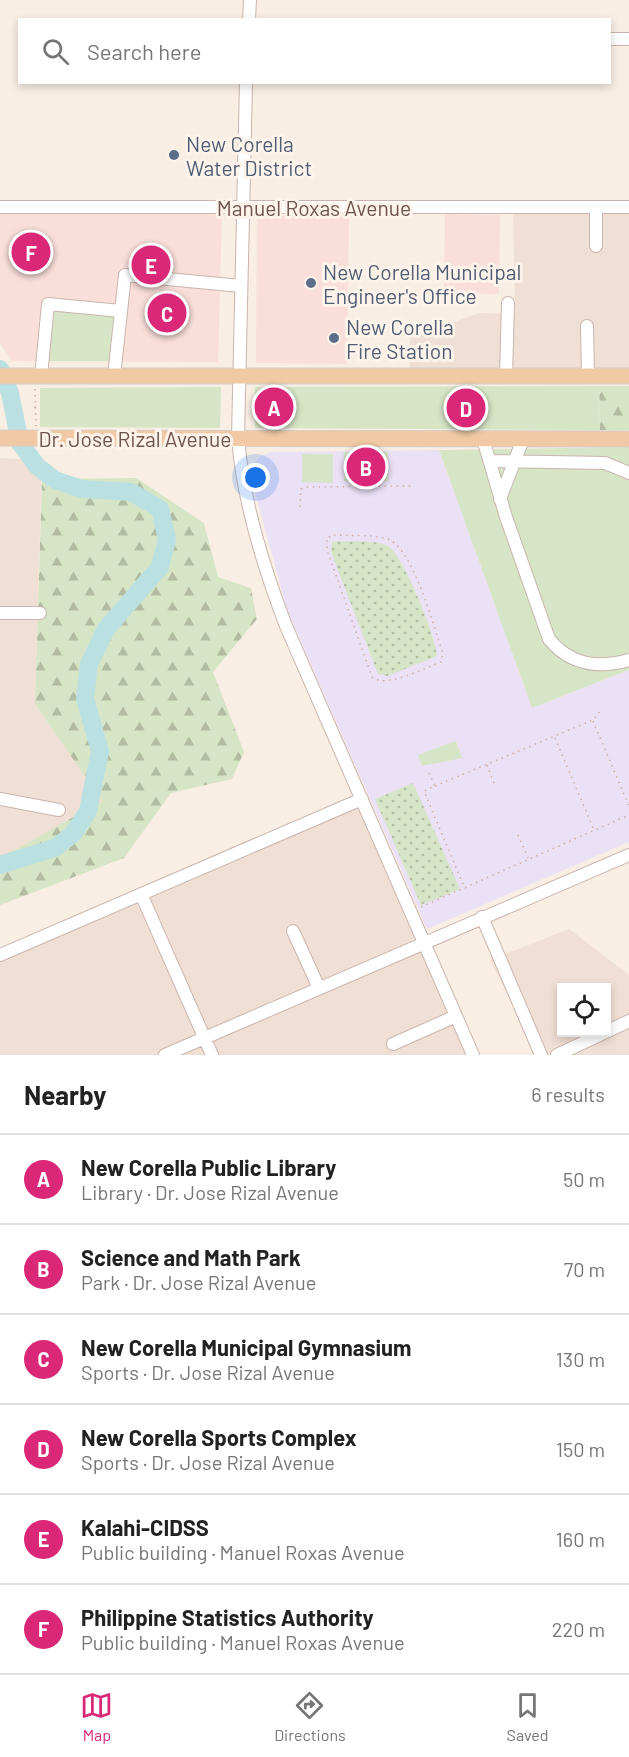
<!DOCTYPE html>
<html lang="en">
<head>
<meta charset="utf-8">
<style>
  :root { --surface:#fff; --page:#f6f6f6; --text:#222; --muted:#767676; --line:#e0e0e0; --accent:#db2777 }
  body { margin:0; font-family:Barlow,sans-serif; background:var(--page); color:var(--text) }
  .controls { position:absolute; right:18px; bottom:18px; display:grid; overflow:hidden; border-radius:0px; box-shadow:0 3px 9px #0003 }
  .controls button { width:54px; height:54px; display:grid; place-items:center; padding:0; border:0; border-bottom:2px solid var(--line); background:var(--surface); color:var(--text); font:30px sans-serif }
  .you { position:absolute; left:256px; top:478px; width:21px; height:21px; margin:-15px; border:4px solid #fff; border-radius:50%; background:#1a73e8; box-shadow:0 0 0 9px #1a73e833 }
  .badge { display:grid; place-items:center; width:39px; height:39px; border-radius:50%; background:var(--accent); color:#fff; font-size:20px; font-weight:700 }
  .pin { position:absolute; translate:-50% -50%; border:3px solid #fff; box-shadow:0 2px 6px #0006 }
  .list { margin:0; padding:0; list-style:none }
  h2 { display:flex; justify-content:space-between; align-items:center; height:78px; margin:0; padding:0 24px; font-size:26px }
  h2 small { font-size:20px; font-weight:400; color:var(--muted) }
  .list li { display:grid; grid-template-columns:39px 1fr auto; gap:18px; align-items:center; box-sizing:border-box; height:90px; padding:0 24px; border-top:2px solid var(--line) }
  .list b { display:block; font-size:22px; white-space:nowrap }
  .list p { margin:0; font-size:20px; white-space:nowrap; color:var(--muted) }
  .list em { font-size:20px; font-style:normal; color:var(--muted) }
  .icon { flex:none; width:33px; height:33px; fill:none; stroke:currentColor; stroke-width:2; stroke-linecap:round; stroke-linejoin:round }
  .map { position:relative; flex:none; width:629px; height:1055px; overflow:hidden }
  .search { position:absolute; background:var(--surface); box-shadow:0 3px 9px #0003; left:18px; right:18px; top:18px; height:66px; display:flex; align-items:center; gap:15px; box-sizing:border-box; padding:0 21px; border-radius:0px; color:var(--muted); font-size:22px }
  .sheet { height:618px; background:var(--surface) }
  nav { display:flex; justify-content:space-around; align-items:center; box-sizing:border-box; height:84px; border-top:2px solid var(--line); background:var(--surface); font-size:16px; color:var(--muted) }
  nav a { display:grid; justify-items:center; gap:3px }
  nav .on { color:var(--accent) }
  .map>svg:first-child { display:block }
  .residential { fill:#f0dfd4; fill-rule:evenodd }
  .commercial { fill:#f9ded9 }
  .education { fill:#ebe1f6 }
  .grass { fill:url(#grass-dots) }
  .forest { fill:url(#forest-firs) }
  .park { fill:#d6e5c5 }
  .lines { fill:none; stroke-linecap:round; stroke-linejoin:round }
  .river { stroke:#bbe0e1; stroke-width:18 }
  .minor-casing { stroke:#c9b5ac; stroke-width:14 }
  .major-casing { stroke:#d4ccca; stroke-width:17 }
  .path { stroke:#d0aea3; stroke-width:1.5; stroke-dasharray:1.5 4.5; stroke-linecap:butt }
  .minor { stroke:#fff; stroke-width:12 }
  .major { stroke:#f1c9a4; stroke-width:15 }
  .service-dot { fill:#5c6f8a; stroke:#fdf3ea; stroke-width:2 }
  .labels { text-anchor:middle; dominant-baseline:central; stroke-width:6; stroke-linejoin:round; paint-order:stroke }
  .service-label { font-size:21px; fill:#4e5e75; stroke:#fdf3ea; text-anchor:start }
  .street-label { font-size:21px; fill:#6f544d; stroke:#fdf3ea }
</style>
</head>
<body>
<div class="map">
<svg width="629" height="1055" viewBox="0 0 629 1055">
  <defs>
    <pattern id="grass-dots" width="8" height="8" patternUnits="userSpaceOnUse" patternTransform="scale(1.5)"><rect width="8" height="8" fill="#d6e5c5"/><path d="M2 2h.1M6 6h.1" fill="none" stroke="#b2bca2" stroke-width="1.8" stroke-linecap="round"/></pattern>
    <pattern id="forest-firs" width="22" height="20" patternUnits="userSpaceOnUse" patternTransform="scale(1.5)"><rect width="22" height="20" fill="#d6e5c5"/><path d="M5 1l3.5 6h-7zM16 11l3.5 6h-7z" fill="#b2bca2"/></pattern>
  </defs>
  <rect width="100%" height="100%" fill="#f9eee4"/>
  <path class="residential" d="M629,209V380L410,381V337L480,313L515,314L513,212Z
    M0,458L42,460L35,704L103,801L0,858Z
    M361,802L473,1055H0V956Z
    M569,929L629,975V1055H538L490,960ZM562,987H606V1032H562Z"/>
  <path class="commercial" d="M0,214H222L218,362L12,361L0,343Z
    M445,214L500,215L499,294L444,293Z
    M257,215L349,216L347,364L256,363Z"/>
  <path class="education" d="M439,450L532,708L629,670V842L427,929L287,610L254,488L252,472L255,462L262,455L272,452Z"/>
  <path class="grass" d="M337,541C352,542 375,539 388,546C403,554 437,639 437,656L387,676L378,674L331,552L332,542Z
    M413,783L460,889L421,905L375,799Z"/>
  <path class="forest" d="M599,386H629V430H600Z
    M136,478L204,523L218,577L251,588L257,619L213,672L244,752L232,779L171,793L124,858L0,905V858L102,801L35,704L42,479Z"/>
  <path class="park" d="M54,310L114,316L109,361H48Z
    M599,386L600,430L255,428V387Z
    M221,387L220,428L40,427V388Z
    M629,447V670L532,708L439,450Z
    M344,452H388V481H344Z
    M302,454H333V483L302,482Z
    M456,741L462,758L422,766L418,755Z"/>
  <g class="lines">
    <path class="river" d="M0,369L10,393L20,443L37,466L55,480L82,489L131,492L160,509L167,539L160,567L106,629L89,664L85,699L100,751L88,811L73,834L55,848L0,865"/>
    <defs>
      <path id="minor" d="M249,20L250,0
        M610,39H629
        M246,82L238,438C243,502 263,566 286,626L473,1055
        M0,207H629
        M596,207V246
        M587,326L588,376
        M41,376L48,304L121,311
        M114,376L125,275L241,286
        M506,376L508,303
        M483,439L506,517L549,639C570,665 597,669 629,660
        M490,461L605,463L629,473
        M500,499L523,439
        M0,613H40
        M0,799L59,810
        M141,894L212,1055
        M482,917L541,1055
        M293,931L319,988
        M0,955L362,799
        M393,1044L456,1016
        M165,1055L629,855
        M557,1055L629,1021"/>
      <path id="major" d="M0,376H629
        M0,438L629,439"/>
    </defs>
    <use href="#minor" class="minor-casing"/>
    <use href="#major" class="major-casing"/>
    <path class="path" d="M35,389L36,426
      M34,407H40
      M300,507L301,489L307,487L411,486
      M334,535C347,536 379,534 390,540C415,554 433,626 443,653L441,662C425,668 385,689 372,677L327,550V538Z
      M593,721L629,806
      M555,738L594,830
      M487,765L495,786
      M429,773L435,786L424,791L465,889
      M435,786L593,720L600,711
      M518,835L528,858
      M421,907L629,815"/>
    <use href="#minor" class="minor"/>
    <use href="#major" class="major"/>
  </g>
  <g class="service-dot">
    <circle cx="174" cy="155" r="6"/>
    <circle cx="311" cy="283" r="6"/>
    <circle cx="334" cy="338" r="6"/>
  </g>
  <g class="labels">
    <g class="service-label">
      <text x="186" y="143">New Corella<tspan x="186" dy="24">Water District</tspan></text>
      <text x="323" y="271">New Corella Municipal<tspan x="323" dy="24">Engineer's Office</tspan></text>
      <text x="346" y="326">New Corella<tspan x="346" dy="24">Fire Station</tspan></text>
    </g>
    <g class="street-label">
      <text x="314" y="207">Manuel Roxas Avenue</text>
      <text x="135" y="438">Dr. Jose Rizal Avenue</text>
    </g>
  </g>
</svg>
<div class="controls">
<button><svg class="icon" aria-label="locate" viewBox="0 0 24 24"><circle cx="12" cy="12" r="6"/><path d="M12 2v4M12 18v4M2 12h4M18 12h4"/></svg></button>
</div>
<div class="you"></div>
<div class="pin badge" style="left:274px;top:407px">A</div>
<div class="pin badge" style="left:366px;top:467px">B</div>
<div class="pin badge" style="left:167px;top:313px">C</div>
<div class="pin badge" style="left:466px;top:408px">D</div>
<div class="pin badge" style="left:151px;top:265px">E</div>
<div class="pin badge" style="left:31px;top:252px">F</div>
<div class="search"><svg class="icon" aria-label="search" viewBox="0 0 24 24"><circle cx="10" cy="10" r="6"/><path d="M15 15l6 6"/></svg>Search here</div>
</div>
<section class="sheet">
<h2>Nearby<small>6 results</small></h2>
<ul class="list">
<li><span class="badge">A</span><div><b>New Corella Public Library</b><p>Library · Dr. Jose Rizal Avenue</p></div><em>50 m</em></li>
<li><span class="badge">B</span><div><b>Science and Math Park</b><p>Park · Dr. Jose Rizal Avenue</p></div><em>70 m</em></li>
<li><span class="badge">C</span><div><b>New Corella Municipal Gymnasium</b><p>Sports · Dr. Jose Rizal Avenue</p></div><em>130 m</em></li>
<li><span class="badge">D</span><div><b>New Corella Sports Complex</b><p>Sports · Dr. Jose Rizal Avenue</p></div><em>150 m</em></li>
<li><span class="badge">E</span><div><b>Kalahi-CIDSS</b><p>Public building · Manuel Roxas Avenue</p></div><em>160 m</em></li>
<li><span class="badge">F</span><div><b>Philippine Statistics Authority</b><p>Public building · Manuel Roxas Avenue</p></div><em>220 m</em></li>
</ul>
</section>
<nav>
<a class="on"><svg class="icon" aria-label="map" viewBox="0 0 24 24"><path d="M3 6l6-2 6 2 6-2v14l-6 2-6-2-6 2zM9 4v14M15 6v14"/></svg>Map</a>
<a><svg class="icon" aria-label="directions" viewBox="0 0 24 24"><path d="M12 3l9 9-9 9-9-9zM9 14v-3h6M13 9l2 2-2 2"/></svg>Directions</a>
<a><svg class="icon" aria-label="saved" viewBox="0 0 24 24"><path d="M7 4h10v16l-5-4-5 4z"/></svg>Saved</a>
</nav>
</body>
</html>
